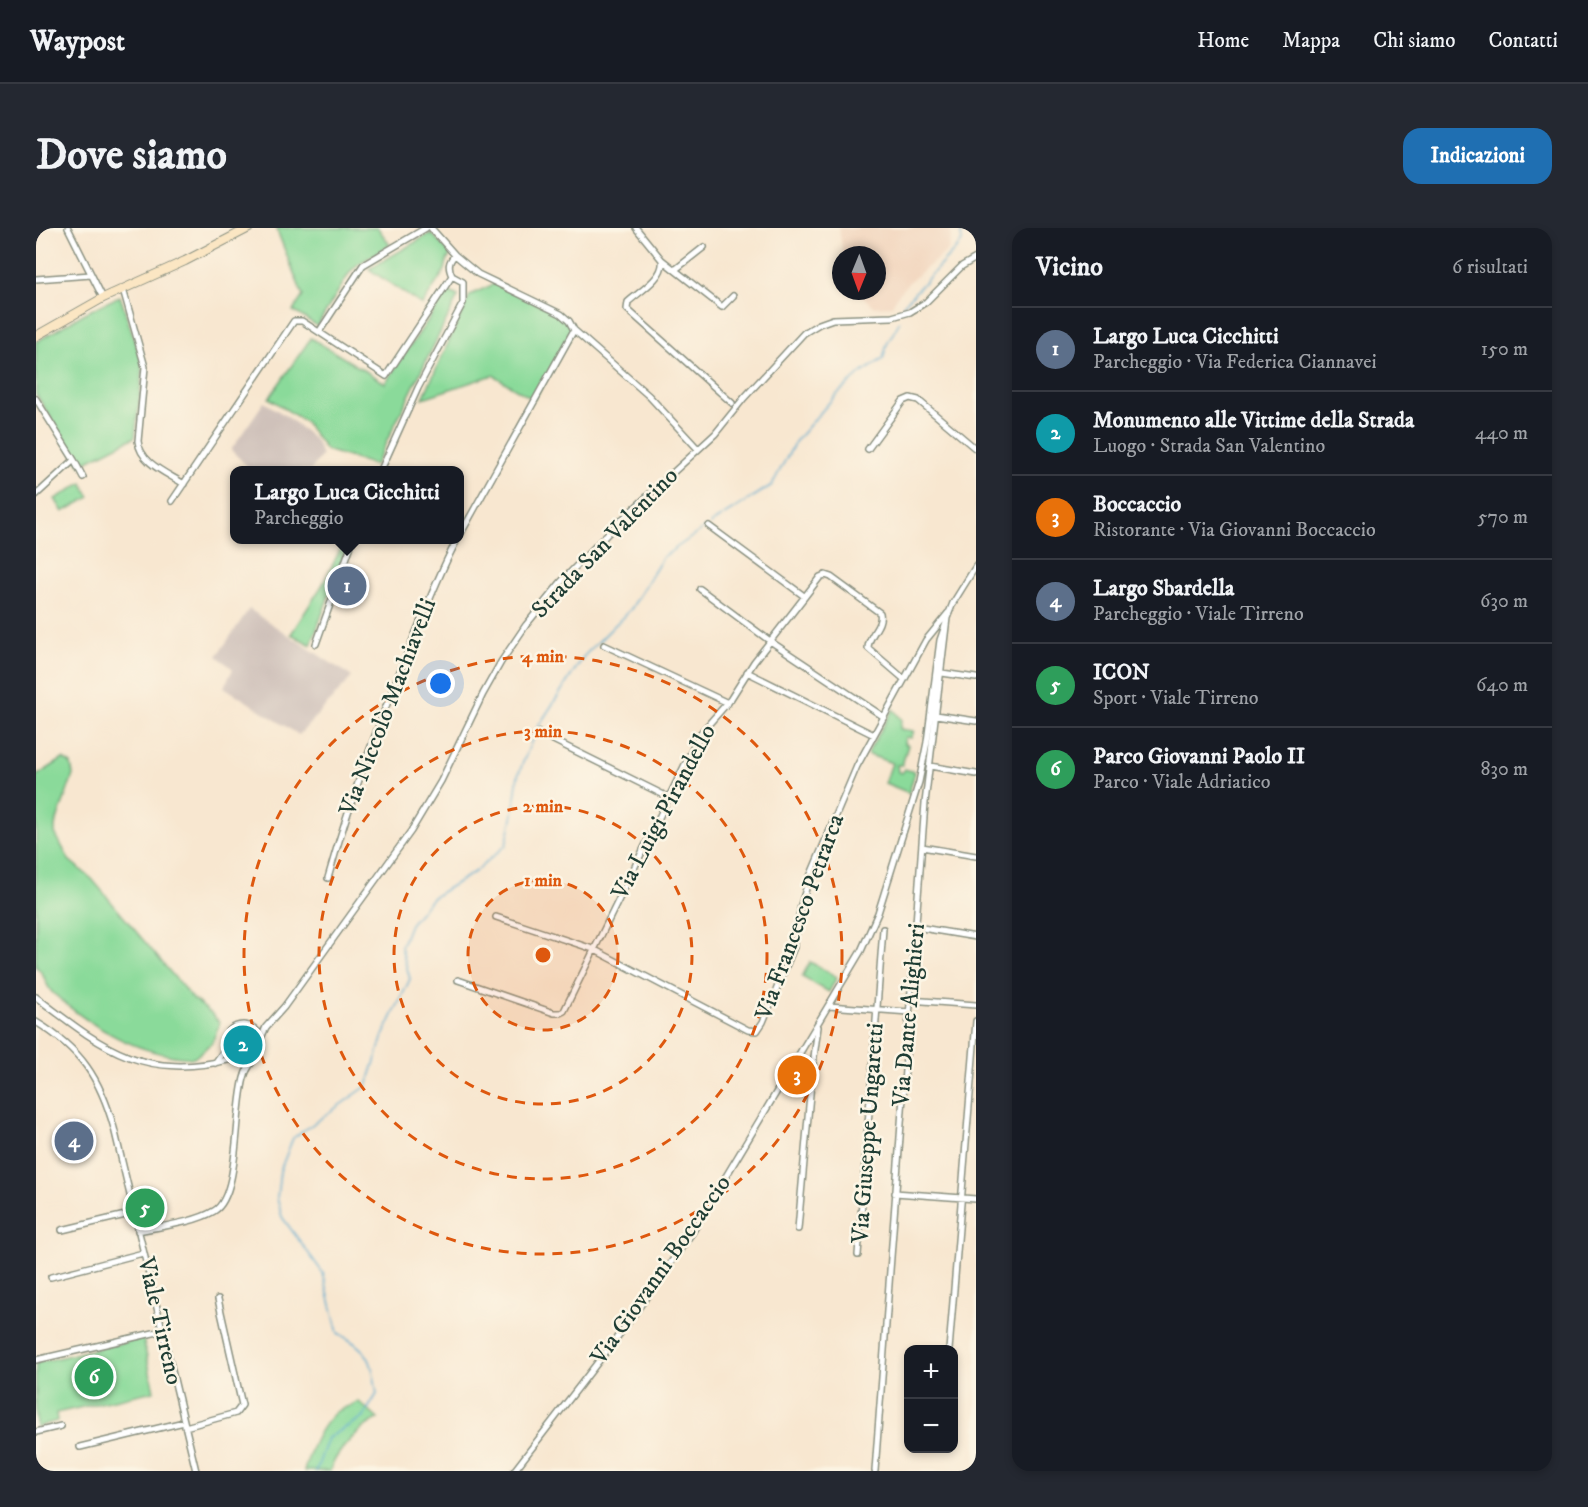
<!DOCTYPE html>
<html lang="it">
<head>
<meta charset="utf-8">
<style>
  :root { --surface:#171b24; --page:#242831; --text:#f1f3f6; --muted:#9ea1a6; --line:#363941; --accent:#1f6fb2 }
  body { margin:0; font-family:"IM FELL DW Pica",serif; background:var(--page); color:var(--text) }
  .controls { position:absolute; right:18px; bottom:18px; display:grid; overflow:hidden; border-radius:12px; box-shadow:0 3px 9px #0003 }
  .controls button { width:54px; height:54px; display:grid; place-items:center; padding:0; border:0; border-bottom:2px solid var(--line); background:var(--surface); color:var(--text); font:30px sans-serif }
  .compass { position:absolute; left:796px; top:18px; width:54px; height:54px; border-radius:50%; background:var(--surface); box-shadow:0 3px 9px #0003; rotate:181deg }
  .you { position:absolute; left:405px; top:456px; width:21px; height:21px; margin:-15px; border:4px solid #fff; border-radius:50%; background:#1a73e8; box-shadow:0 0 0 9px #1a73e833 }
  .badge { display:grid; place-items:center; width:39px; height:39px; border-radius:50%; background:var(--accent); color:#fff; font-size:20px; font-weight:700 }
  .pin { position:absolute; translate:-50% -50%; border:3px solid #fff; box-shadow:0 2px 6px #0006 }
  .popup { position:absolute; left:194px; top:238px; width:234px; height:78px; box-sizing:border-box; display:grid; place-content:center; border-radius:12px; background:var(--surface); filter:drop-shadow(0 2px 4px #0005); font-size:20px; white-space:nowrap; color:var(--muted) }
  .popup b { font-size:22px; color:var(--text) }
  .popup::after { content:''; position:absolute; left:50%; top:100%; margin-left:-12px; border:12px solid transparent; border-top-color:var(--surface) }
  .list { margin:0; padding:0; list-style:none }
  h2 { display:flex; justify-content:space-between; align-items:center; height:78px; margin:0; padding:0 24px; font-size:26px }
  h2 small { font-size:20px; font-weight:400; color:var(--muted) }
  .list li { display:grid; grid-template-columns:39px 1fr auto; gap:18px; align-items:center; box-sizing:border-box; height:84px; padding:0 24px; border-top:2px solid var(--line) }
  .list b { display:block; font-size:22px; white-space:nowrap }
  .list p { margin:0; font-size:20px; white-space:nowrap; color:var(--muted) }
  .list em { font-size:20px; font-style:normal; color:var(--muted) }
  .map { position:relative; flex:none; width:940px; height:1243px; overflow:hidden; border-radius:18px }
  header { display:flex; align-items:center; gap:36px; box-sizing:border-box; height:84px; padding:0 30px; background:var(--surface); border-bottom:2px solid var(--line) }
  header strong { font-size:28px }
  nav { display:flex; gap:33px; margin-inline-start:auto; font-size:21px }
  .intro { display:flex; align-items:center; justify-content:space-between; box-sizing:border-box; height:144px; padding:0 36px }
  h1 { margin:0; font-size:42px }
  .button { padding:15px 27px; border-radius:18px; background:var(--accent); color:#fff; font-size:21px; font-weight:700 }
  main { display:flex; gap:36px; padding:0 36px }
  aside { flex:1; background:var(--surface); border-radius:18px; box-shadow:0 3px 9px #0003 }
  .map>svg:first-child { display:block }
  .built { fill:#f2d5bd }
  .industrial { fill:#cfc1ba }
  .green { fill:#8ada9a; stroke:#548c67; stroke-width:1.5 }
  .lines { fill:none; stroke-linecap:round; stroke-linejoin:round }
  .stream { stroke:#51a6cd; stroke-width:1.5 }
  .street-casing { stroke:#8c9282; stroke-width:8 }
  .secondary-casing { stroke:#8c9282; stroke-width:10 }
  .street { stroke:#fff; stroke-width:5 }
  .secondary { stroke:#fbe6c3; stroke-width:8 }
  .ring { fill:none; stroke:#de580e; stroke-width:3; stroke-dasharray:10 8 }
  .labels { text-anchor:middle; dominant-baseline:central; stroke-width:5; stroke-linejoin:round; paint-order:stroke }
  .street-label { font-size:24px; fill:#1f3d34; stroke:#fcf5e5 }
  .centre { fill:#de580e; stroke:#fcf5e5; stroke-width:3 }
  .ring-label { font-size:18px; text-anchor:middle; font-weight:bold; fill:#de580e; stroke:#fcf5e5; stroke-width:5; stroke-linejoin:round; paint-order:stroke }
</style>
</head>
<body>
<header>
<strong>Waypost</strong>
<nav><a>Home</a><a>Mappa</a><a>Chi siamo</a><a>Contatti</a></nav>
</header>
<div class="intro"><h1>Dove siamo</h1><a class="button">Indicazioni</a></div>
<main>
<div class="map">
<svg width="940" height="1243" viewBox="0 0 940 1243">
  <rect width="100%" height="100%" fill="#fcf5e5"/>
  <filter id="ink" filterUnits="userSpaceOnUse"><feTurbulence type="fractalNoise" baseFrequency=".0167" numOctaves="2"/><feDisplacementMap in="SourceGraphic" scale="12" xChannelSelector="R" yChannelSelector="G"/><feConvolveMatrix kernelMatrix="1 2 1 2 8 2 1 2 1" color-interpolation-filters="sRGB"/></filter>
  <filter id="wash" filterUnits="userSpaceOnUse"><feTurbulence type="fractalNoise" baseFrequency=".008" numOctaves="4" result="noise"/><feDisplacementMap in="SourceGraphic" scale="24" xChannelSelector="R" yChannelSelector="G"/><feGaussianBlur stdDeviation="1.35" result="paint"/><feColorMatrix in="noise" values="0 0 0 0 0 0 0 0 0 0 0 0 0 0 0 0 0 1.4 0 .05"/><feComposite in="paint" operator="in"/></filter>
  <g filter="url(#wash)">
    <rect width="100%" height="100%" fill="#f8e7d0"/>
    <path class="built" d="M803,0H914L915,9L912,22L872,55L861,68L856,78L839,79L820,63H841V27H807Z"/>
    <path class="industrial" d="M228,174L253,190L279,212L286,227L275,242H210L211,238L195,222Z
      M213,381L316,449L263,507L188,459L197,441L181,428Z"/>
    <path class="green" d="M240,0H342L354,17L322,36L314,44L281,98L257,83L267,68Z
      M395,5L415,26L411,32L409,42L386,77L333,41Z
      M460,55L520,84L538,102L498,172L457,147L387,170L434,67Z
      M412,63L422,68L339,237L290,222L269,194L233,170L275,110L349,155Z
      M84,68L106,135L105,156L99,209L44,237L0,166V114L49,85Z
      M46,255L54,269L27,284L19,271Z
      M309,312H313L275,417L255,406L287,356Z
      M857,481L865,491L864,501L878,503L875,510L869,509L868,515L872,517L866,537H861L862,544L866,545L869,541L879,544L873,565L849,555L856,535L831,526Z
      M27,531L35,536L37,547L19,598V605L33,632L56,651L156,770L176,786L184,795L176,815L158,830C105,828 55,800 17,765C9,758 9,744 0,739V548Z
      M774,734L801,749L793,764L766,749Z
      M192 817a15 15 0 1 1 30 0a15 15 0 1 1-30 0Z
      M107,1110L118,1163L20,1185L21,1193L0,1199V1135Z
      M322,1173L342,1191C324,1199 299,1224 294,1243H268C274,1222 283,1198 300,1184C307,1179 315,1179 322,1173Z"/>
    <g class="lines">
      <path class="stream" d="M867,77L926,14L924,0
        M674,296L736,257L759,214L798,169L824,146L847,131L851,116L864,93
        M280,1243L292,1210L327,1189L341,1166C335,1129 335,1124 302,1105L287,1045L246,989L241,970L244,943L257,910L331,858L347,808L374,751L365,719L374,696L396,670L440,643L470,617L477,586L482,547L500,502L548,428L595,381L627,329L670,299"/>
    </g>
  </g>
  <g filter="url(#ink)">
    <g class="lines">
      <defs>
        <path id="street" d="M32,0L67,70
          M395,0L419,27L442,46L525,86L533,93L538,102L424,307
          M600,0L626,32C629,49 603,64 592,74L591,81L696,175
          M626,32L686,79L697,68
          M640,41L668,19
          M0,51L55,47
          M87,61L109,139L102,213C104,235 131,245 148,256
          M538,102L613,168L662,221
          M283,104L327,37L390,0
          M0,171L38,232L0,267
          M832,221L867,173L874,170L882,172L940,221
          M38,232L47,249
          M345,242L382,160L427,75V54L416,48
          M136,273L258,93H266L350,148L416,48C412,39 412,34 419,27
          M673,298L768,368
          M664,361L734,413L848,489
          M280,416L317,312
          M568,417L692,475
          M711,444L838,507
          M906,445L940,450
          M900,487L940,493
          M503,505L632,569
          M894,538L940,546
          M886,619L940,628
          M292,650C314,572 342,496 373,421C389,384 402,347 421,312
          M460,689L557,721L712,802L721,803L727,794L758,719L765,677L773,651L821,538L890,412L912,385
          M880,699L940,709
          M422,752L518,785H524L528,783L664,506L694,472L718,434L784,349L789,347L795,349L844,385C847,398 832,407 832,420L868,451
          M0,769C67,820 106,853 196,831
          M874,772L940,777
          M793,778L873,784
          M0,794C45,821 64,850 78,900L160,1243
          M188 816a19 19 0 1 1 38 0a19 19 0 1 1-38 0Z
          M225,810L230,799L248,779L375,603L405,553L447,466L465,434L490,397L525,354L580,297L679,206L708,170L768,105L783,96L797,91L856,89L874,84L890,74L926,38L940,30
          M179,835L189,821
          M859,965L940,971
          M762,1001L776,844L782,799
          M26,1002L98,985
          M102,1003C125,998 158,995 178,983C205,968 198,877 209,847C210,842 215,836 218,831
          M822,1027L847,701
          M15,1049L107,1025
          M913,1122L940,793
          M0,1132L126,1103
          M149,1199L200,1185L206,1177L182,1071
          M0,1204L25,1198
          M44,1219L148,1194
          M478,1243L589,1099L656,1005L825,723L842,685L883,554L891,514L904,412L910,395
          M839,1243L889,575L911,390L917,375L940,338"/>
        <path id="secondary" d="M0,108L67,70L149,33L213,0"/>
      </defs>
      <use href="#street" class="street-casing"/>
      <use href="#secondary" class="secondary-casing"/>
      <use href="#street" class="street"/>
      <use href="#secondary" class="secondary"/>
    </g>
  </g>
  <circle cx="507" cy="727" r="75" fill="#de580e" fill-opacity=".12"/>
  <g class="ring">
    <circle cx="507" cy="727" r="75"/>
    <circle cx="507" cy="727" r="149"/>
    <circle cx="507" cy="727" r="224"/>
    <circle cx="507" cy="727" r="299"/>
  </g>
  <g class="labels">
    <g class="street-label">
      <text transform="translate(569 315) rotate(-46)">Strada San Valentino</text>
      <text transform="translate(352 479) rotate(-69)">Via Niccolò Machiavelli</text>
      <text transform="translate(628 584) rotate(-62)">Via Luigi Pirandello</text>
      <text transform="translate(764 689) rotate(-70)">Via Francesco Petrarca</text>
      <text transform="translate(873 787) rotate(-85)">Via Dante Alighieri</text>
      <text transform="translate(832 905) rotate(-86)">Via Giuseppe Ungaretti</text>
      <text transform="translate(625 1042) rotate(-55)">Via Giovanni Boccaccio</text>
      <text transform="translate(124 1093) rotate(77)">Viale Tirreno</text>
    </g>
  </g>
  <circle cx="507" cy="727" r="9" class="centre"/>
  <g class="ring-label">
    <text x="507" y="434">4 min</text>
    <text x="507" y="509">3 min</text>
    <text x="507" y="584">2 min</text>
    <text x="507" y="658">1 min</text>
  </g>
</svg>
<div class="controls">
<button>+</button>
<button>−</button>
</div>
<svg class="compass" viewBox="-18 -18 36 36"><path d="M0-13l5 13h-10z" fill="#e53935"/><path d="M0 13l5-13h-10z" fill="#9ea1a6"/></svg>
<div class="you"></div>
<div class="pin badge" style="left:311px;top:358px;background:#5c6f8a">1</div>
<div class="popup"><b>Largo Luca Cicchitti</b>Parcheggio</div>
<div class="pin badge" style="left:207px;top:817px;background:#0f9aa8">2</div>
<div class="pin badge" style="left:761px;top:847px;background:#e8710a">3</div>
<div class="pin badge" style="left:38px;top:913px;background:#5c6f8a">4</div>
<div class="pin badge" style="left:109px;top:980px;background:#2e9e5b">5</div>
<div class="pin badge" style="left:58px;top:1149px;background:#2e9e5b">6</div>
</div>
<aside>
<h2>Vicino<small>6 risultati</small></h2>
<ul class="list">
<li><span class="badge" style="background:#5c6f8a">1</span><div><b>Largo Luca Cicchitti</b><p>Parcheggio · Via Federica Ciannavei</p></div><em>150 m</em></li>
<li><span class="badge" style="background:#0f9aa8">2</span><div><b>Monumento alle Vittime della Strada</b><p>Luogo · Strada San Valentino</p></div><em>440 m</em></li>
<li><span class="badge" style="background:#e8710a">3</span><div><b>Boccaccio</b><p>Ristorante · Via Giovanni Boccaccio</p></div><em>570 m</em></li>
<li><span class="badge" style="background:#5c6f8a">4</span><div><b>Largo Sbardella</b><p>Parcheggio · Viale Tirreno</p></div><em>630 m</em></li>
<li><span class="badge" style="background:#2e9e5b">5</span><div><b>ICON</b><p>Sport · Viale Tirreno</p></div><em>640 m</em></li>
<li><span class="badge" style="background:#2e9e5b">6</span><div><b>Parco Giovanni Paolo II</b><p>Parco · Viale Adriatico</p></div><em>830 m</em></li>
</ul>
</aside>
</main>
</body>
</html>
